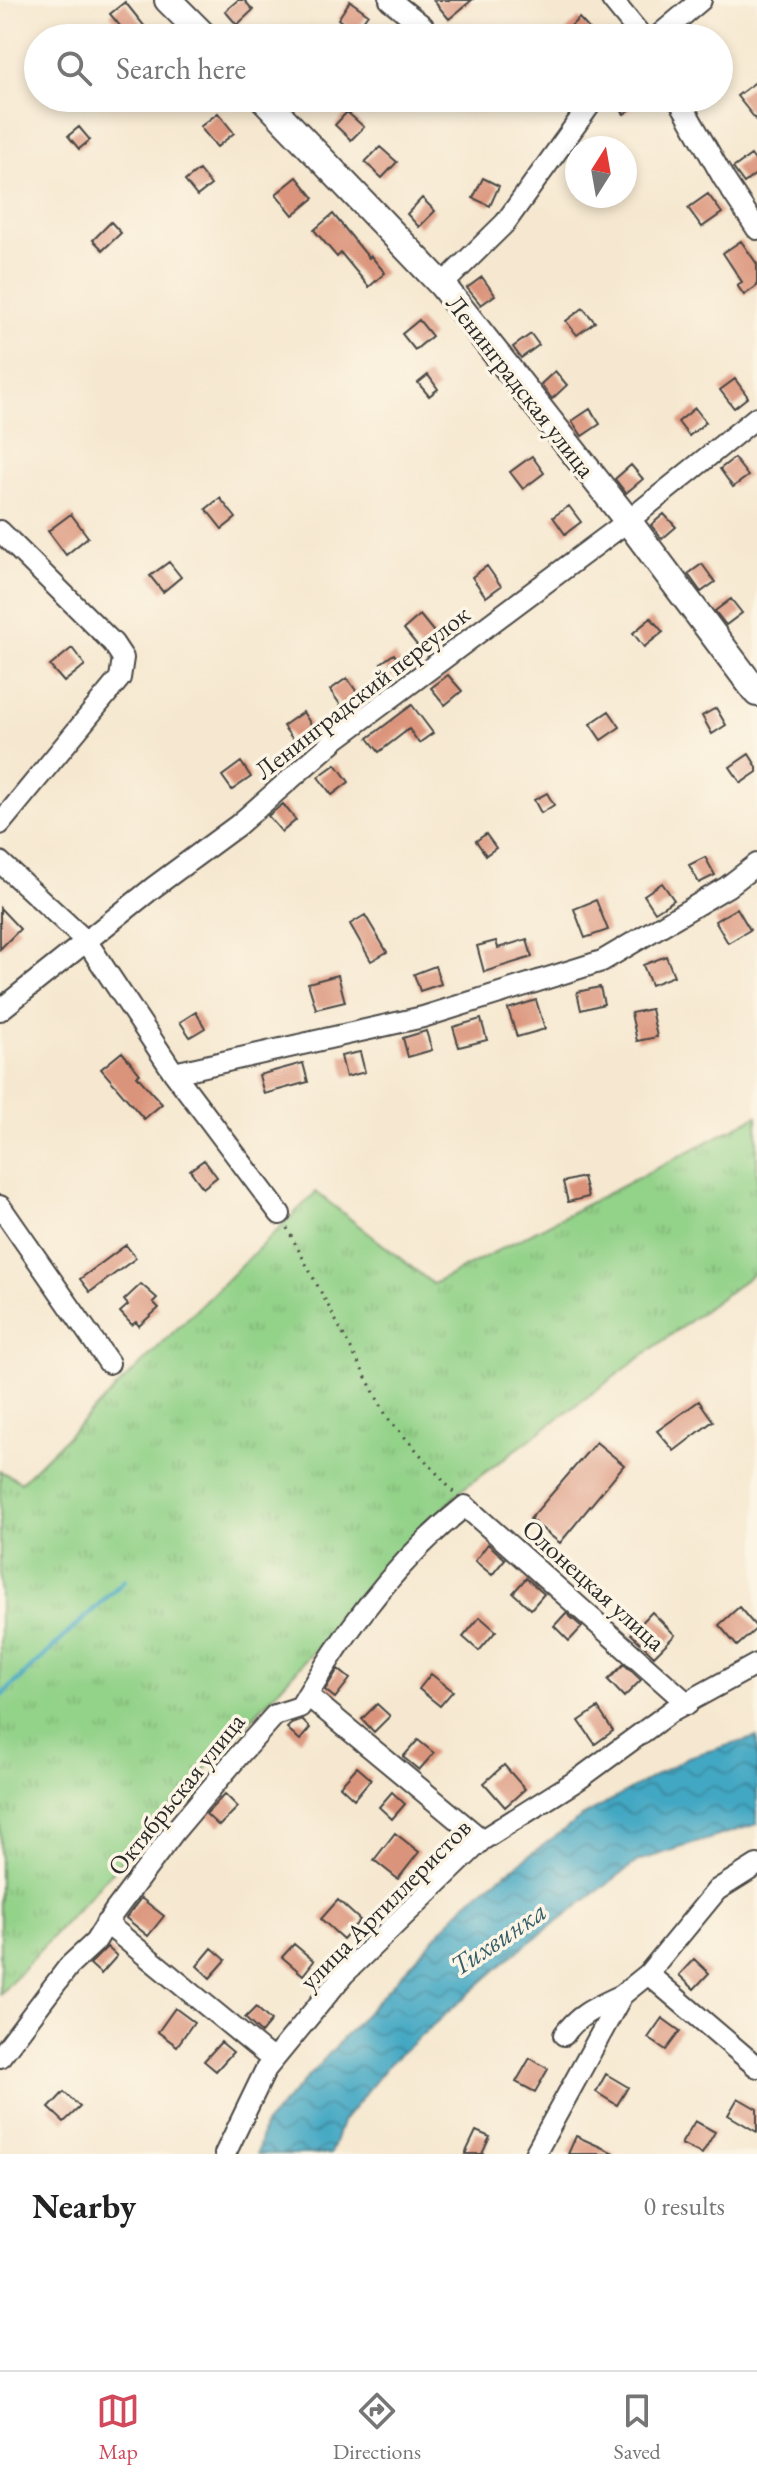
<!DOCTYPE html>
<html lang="en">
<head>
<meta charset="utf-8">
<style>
  :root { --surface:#fff; --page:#f6f6f6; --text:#222; --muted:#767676; --line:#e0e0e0; --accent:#d1495b }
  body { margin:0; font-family:"EB Garamond",serif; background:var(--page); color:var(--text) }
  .compass { position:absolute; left:565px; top:136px; width:72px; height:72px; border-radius:50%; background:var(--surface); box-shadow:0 4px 12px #0003; rotate:11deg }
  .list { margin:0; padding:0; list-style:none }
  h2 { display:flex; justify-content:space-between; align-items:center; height:104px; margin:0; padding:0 32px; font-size:34px }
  h2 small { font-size:26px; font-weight:400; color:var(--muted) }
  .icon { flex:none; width:44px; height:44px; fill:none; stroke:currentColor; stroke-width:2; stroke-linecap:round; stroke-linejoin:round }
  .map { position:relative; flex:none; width:757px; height:2154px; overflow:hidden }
  .search { position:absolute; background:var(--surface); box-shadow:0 4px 12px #0003; left:24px; right:24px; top:24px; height:88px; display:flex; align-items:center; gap:20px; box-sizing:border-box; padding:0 28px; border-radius:44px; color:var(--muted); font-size:30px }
  .sheet { height:216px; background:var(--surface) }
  nav { display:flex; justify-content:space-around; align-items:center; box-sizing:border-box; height:112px; border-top:2px solid var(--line); background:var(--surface); font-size:22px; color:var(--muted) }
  nav a { display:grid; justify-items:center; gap:4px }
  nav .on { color:var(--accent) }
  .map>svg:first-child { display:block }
  .grass { fill:url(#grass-tufts); stroke:#5f7e5a; stroke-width:2 }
  .water { fill:url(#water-waves); stroke:#376977; stroke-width:2 }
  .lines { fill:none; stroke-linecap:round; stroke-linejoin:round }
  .stream { stroke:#43a7c3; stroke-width:5 }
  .building { fill:#db947c }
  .minor-casing { stroke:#494744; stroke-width:24 }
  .major-casing { stroke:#494744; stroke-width:30 }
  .path { stroke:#494744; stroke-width:3; stroke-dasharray:2 6; stroke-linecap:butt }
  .minor { stroke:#fff; stroke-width:20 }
  .major { stroke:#fff; stroke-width:26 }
  .labels { text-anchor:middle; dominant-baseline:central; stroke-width:7; stroke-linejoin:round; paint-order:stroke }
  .street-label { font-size:26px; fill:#2b2b2b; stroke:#fcf5e5 }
  .water-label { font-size:28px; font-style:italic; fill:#355d68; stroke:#fcf5e5 }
</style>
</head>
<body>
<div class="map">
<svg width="757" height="2154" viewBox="0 0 757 2154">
  <defs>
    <pattern id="grass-tufts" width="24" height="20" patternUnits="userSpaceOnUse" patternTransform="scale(2)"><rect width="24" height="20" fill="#93d289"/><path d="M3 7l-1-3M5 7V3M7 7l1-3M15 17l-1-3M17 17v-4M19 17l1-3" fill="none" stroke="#7fb476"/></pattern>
    <pattern id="water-waves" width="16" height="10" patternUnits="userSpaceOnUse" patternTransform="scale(2)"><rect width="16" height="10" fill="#43a7c3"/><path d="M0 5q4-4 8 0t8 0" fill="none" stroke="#38889f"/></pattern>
  </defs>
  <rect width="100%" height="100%" fill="#fcf5e5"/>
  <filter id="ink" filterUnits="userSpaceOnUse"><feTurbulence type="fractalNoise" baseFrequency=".0125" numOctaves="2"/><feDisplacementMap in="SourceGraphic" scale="16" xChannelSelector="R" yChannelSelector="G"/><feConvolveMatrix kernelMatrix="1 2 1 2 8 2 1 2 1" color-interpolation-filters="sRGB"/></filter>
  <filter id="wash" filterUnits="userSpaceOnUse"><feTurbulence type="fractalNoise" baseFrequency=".006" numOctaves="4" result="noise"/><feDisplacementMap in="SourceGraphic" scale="32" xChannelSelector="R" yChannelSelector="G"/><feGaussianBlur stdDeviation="1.8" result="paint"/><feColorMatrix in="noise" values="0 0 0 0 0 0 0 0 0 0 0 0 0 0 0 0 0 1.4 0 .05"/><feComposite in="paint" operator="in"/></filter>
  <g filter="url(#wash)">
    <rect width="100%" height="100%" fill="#f6e8d0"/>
    <path class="grass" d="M757,1116V1271L460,1491L0,1994V1471L21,1482L316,1192L433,1284Z"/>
    <path class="water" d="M757,1737V1824L638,1861L515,1953L390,2063L342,2122L331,2154H257L264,2125L469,1900L580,1818L688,1757Z"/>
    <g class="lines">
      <path class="stream" d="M0,1697L124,1581"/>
    </g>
    <g id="blocks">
      <path class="building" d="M238,0H244L253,10L237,25L225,11Z
        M433,0H472L449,19Z
        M350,1L368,14L355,32L338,19Z
        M125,2L154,38H130L110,14Z
        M579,18L592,32L585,38H559Z
        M757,81V121L737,96Z
        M612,98H646L624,114Z
        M347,112L364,127L351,140L335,125Z
        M218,113L234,133L217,147L200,127Z
        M79,127L90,140L79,149L68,136Z
        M380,147L397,162L382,178L365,162Z
        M751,155L757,163V173L744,183L733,168Z
        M199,170L211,185L197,196L185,181Z
        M297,177L314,198L293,215L276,194Z
        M483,178L499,186L490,206L473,198Z
        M708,194L722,213L702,227L688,208Z
        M422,198L435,211L419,227L407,214Z
        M333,214L369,258L371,256L385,273L369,287L341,253L337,257L314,230Z
        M111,222L121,233L103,250L93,240Z
        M741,241L757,264V286L744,295L737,285L742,282L723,253Z
        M482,277L495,295L481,305L467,288Z
        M583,308L595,322L577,335L566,321Z
        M419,320L432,336L415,350L402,334Z
        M531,334L539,345L521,358L513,347Z
        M555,371L567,385L552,399L541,384Z
        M428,375L438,389L429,396L418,383Z
        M735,379L748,397L734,408L720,390Z
        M695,408L706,422L689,436L678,422Z
        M590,409L600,424L582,436L572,421Z
        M532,456L544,473L523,489L510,472Z
        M734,458L748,476L733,487L720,469Z
        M631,465L643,479L626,493L615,479Z
        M220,498L236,518L222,529L206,509Z
        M569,506L581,522L565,534L553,517Z
        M71,514L88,537L66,555L48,531Z
        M664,514L676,527L662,539L651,525Z
        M169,562L181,577L163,592L150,576Z
        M702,564L715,582L701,592L688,574Z
        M487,566L501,586L486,597L472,577Z
        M731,599L742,613L726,625L715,611Z
        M420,615L437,636L421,650L404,629Z
        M651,618L663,632L644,647L633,633Z
        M72,648L85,665L64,682L50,666Z
        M394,654L404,668L391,677L381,663Z
        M448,675L462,691L445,705L431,688Z
        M347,678L359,695L342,707L330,690Z
        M412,705L433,733L419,743L409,729L379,752L368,738Z
        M716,708L726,725L712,734L702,716Z
        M609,711L620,727L601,740L590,724Z
        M303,712L316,732L297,745L283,726Z
        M749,754L757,767V772L741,783L730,767Z
        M241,762L251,777L232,790L222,776Z
        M336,764L349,782L332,795L318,777Z
        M547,793L554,805L541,813L534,800Z
        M283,804L296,820L282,832L268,816Z
        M486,834L496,848L486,855L476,841Z
        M705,857L715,875L699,883L689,865Z
        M662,883L674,900L655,912L644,895Z
        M596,900L608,930L585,938L574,909Z
        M0,908L20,929L0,949Z
        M737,908L750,930L728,943L715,921Z
        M365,915L387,952L371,961L350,924Z
        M527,939L532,957L484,972L477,946L496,941L498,948Z
        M666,956L674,976L651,985L643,965Z
        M435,966L441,984L420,991L414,974Z
        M338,975L345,1002L316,1009L308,983Z
        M600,987L604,1004L581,1010L577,992Z
        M536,1000L545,1029L517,1037L508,1009Z
        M651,1009L657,1037L637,1041L631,1013Z
        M196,1012L205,1028L190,1037L180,1022Z
        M481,1019L487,1040L459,1047L453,1027Z
        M426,1031L432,1050L408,1057L403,1038Z
        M122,1052L140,1074L137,1076L162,1104L144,1119L101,1069Z
        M360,1052L365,1072L346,1077L341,1056Z
        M303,1063L308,1082L264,1094L259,1075Z
        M204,1160L217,1177L203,1188L190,1170Z
        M583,1177L588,1197L568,1202L563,1182Z
        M126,1245L136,1258L90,1292L80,1279Z
        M141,1284L157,1298L153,1302L159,1308L139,1326L136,1322L132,1325L120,1312L128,1305L124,1300Z
        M699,1401L713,1421L674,1451L657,1431Z
        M596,1442L624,1465L560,1543L530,1519Z
        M488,1544L505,1559L492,1575L475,1561Z
        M526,1578L544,1594L531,1609L513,1593Z
        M739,1607L757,1628L737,1646L719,1625Z
        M652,1612L675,1635L654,1656L631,1634Z
        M566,1613L582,1627L569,1641L554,1626Z
        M480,1617L496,1631L479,1651L463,1637Z
        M624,1664L641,1680L624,1697L608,1680Z
        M338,1669L350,1679L335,1698L325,1690Z
        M431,1674L453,1691L440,1706L419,1689Z
        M377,1704L390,1716L374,1732L362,1719Z
        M598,1708L613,1731L595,1744L579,1721Z
        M302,1720L310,1728L300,1740L287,1728L291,1724Z
        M418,1740L434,1753L419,1770L403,1757Z
        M504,1765L525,1789L505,1807L484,1783Z
        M357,1767L371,1779L354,1799L340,1786Z
        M392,1792L405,1804L392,1819L379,1807Z
        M225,1794L238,1807L219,1826L206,1814Z
        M395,1833L419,1852L398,1879L374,1860Z
        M141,1898L164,1916L148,1936L126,1918Z
        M338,1900L360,1920L343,1939L321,1919Z
        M294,1944L314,1961L303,1975L282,1957Z
        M107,1947L117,1956L101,1974L90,1964Z
        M212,1948L226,1960L210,1978L197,1966Z
        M694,1959L709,1973L694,1989L679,1975Z
        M256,2007L271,2021L261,2033L245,2018Z
        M175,2008L194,2022L177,2046L158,2032Z
        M662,2018L680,2031L666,2050L648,2038Z
        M221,2042L233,2052L216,2071L204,2061Z
        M530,2058L548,2069L535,2092L516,2082Z
        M606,2074L628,2087L617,2105L596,2092Z
        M64,2092L80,2107L64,2122L49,2108Z
        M738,2098L757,2109V2132L728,2115Z
        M695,2121L715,2132L702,2154L681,2144Z
        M476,2131L490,2137L482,2154H465Z
        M576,2136L616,2154H568Z"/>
    </g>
  </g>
  <g filter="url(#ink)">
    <use href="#blocks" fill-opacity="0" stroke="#494744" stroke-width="2"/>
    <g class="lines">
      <defs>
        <path id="minor" d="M390,0L423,26
          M612,0L643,38
          M656,38L701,0
          M678,98L724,179L757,229
          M442,285L505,223L595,98
          M0,531L113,643L123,658L120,678L0,824
          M0,862L87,942L174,1073L280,1214
          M0,1010L154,887L238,825L336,739L628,521L757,417
          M174,1073L423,1017L602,961L727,887L757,864
          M0,1206L109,1363
          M307,1695L482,1840
          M106,1923L273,2060
          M648,1974L757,2067
          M564,2035C578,2014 599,2006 622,1995
          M0,2057L69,1966L95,1942L114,1912L174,1832L240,1754L275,1715L300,1707C344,1631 396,1561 465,1506L688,1704
          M225,2154L266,2069L344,1974L482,1840L579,1779L673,1710L757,1664
          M535,2154L622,1995L648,1974L717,1890L757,1865"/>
        <path id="major" d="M168,0L206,38
          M263,98L442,285L628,521L757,693"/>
      </defs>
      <use href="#minor" class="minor-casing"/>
      <use href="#major" class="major-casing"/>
      <path class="path" d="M287,1228L387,1417L455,1494"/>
      <use href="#minor" class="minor"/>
      <use href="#major" class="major"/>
    </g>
  </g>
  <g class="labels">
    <g class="street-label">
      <text transform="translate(521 386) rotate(52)">Ленинградская улица</text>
      <text transform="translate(362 692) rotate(-38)">Ленинградский переулок</text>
      <text transform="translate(594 1585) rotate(42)">Олонецкая улица</text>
      <text transform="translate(176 1794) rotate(-51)">Октябрьская улица</text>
      <text transform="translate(385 1904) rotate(-45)">улица Артиллеристов</text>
    </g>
    <g class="water-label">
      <text transform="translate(498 1938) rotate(-34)">Тихвинка</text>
    </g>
  </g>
</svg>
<svg class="compass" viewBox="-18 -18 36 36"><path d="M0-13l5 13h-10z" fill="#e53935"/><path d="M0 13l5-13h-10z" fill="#767676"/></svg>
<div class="search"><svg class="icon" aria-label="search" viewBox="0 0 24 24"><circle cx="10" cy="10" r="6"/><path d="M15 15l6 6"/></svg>Search here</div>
</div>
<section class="sheet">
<h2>Nearby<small>0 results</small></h2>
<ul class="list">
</ul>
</section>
<nav>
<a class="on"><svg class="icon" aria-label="map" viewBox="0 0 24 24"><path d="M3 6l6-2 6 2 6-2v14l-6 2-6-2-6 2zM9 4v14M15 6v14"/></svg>Map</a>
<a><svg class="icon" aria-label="directions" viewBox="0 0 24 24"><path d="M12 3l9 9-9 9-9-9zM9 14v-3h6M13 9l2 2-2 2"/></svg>Directions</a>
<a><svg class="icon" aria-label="saved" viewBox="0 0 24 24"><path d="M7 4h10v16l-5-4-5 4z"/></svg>Saved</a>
</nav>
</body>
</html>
